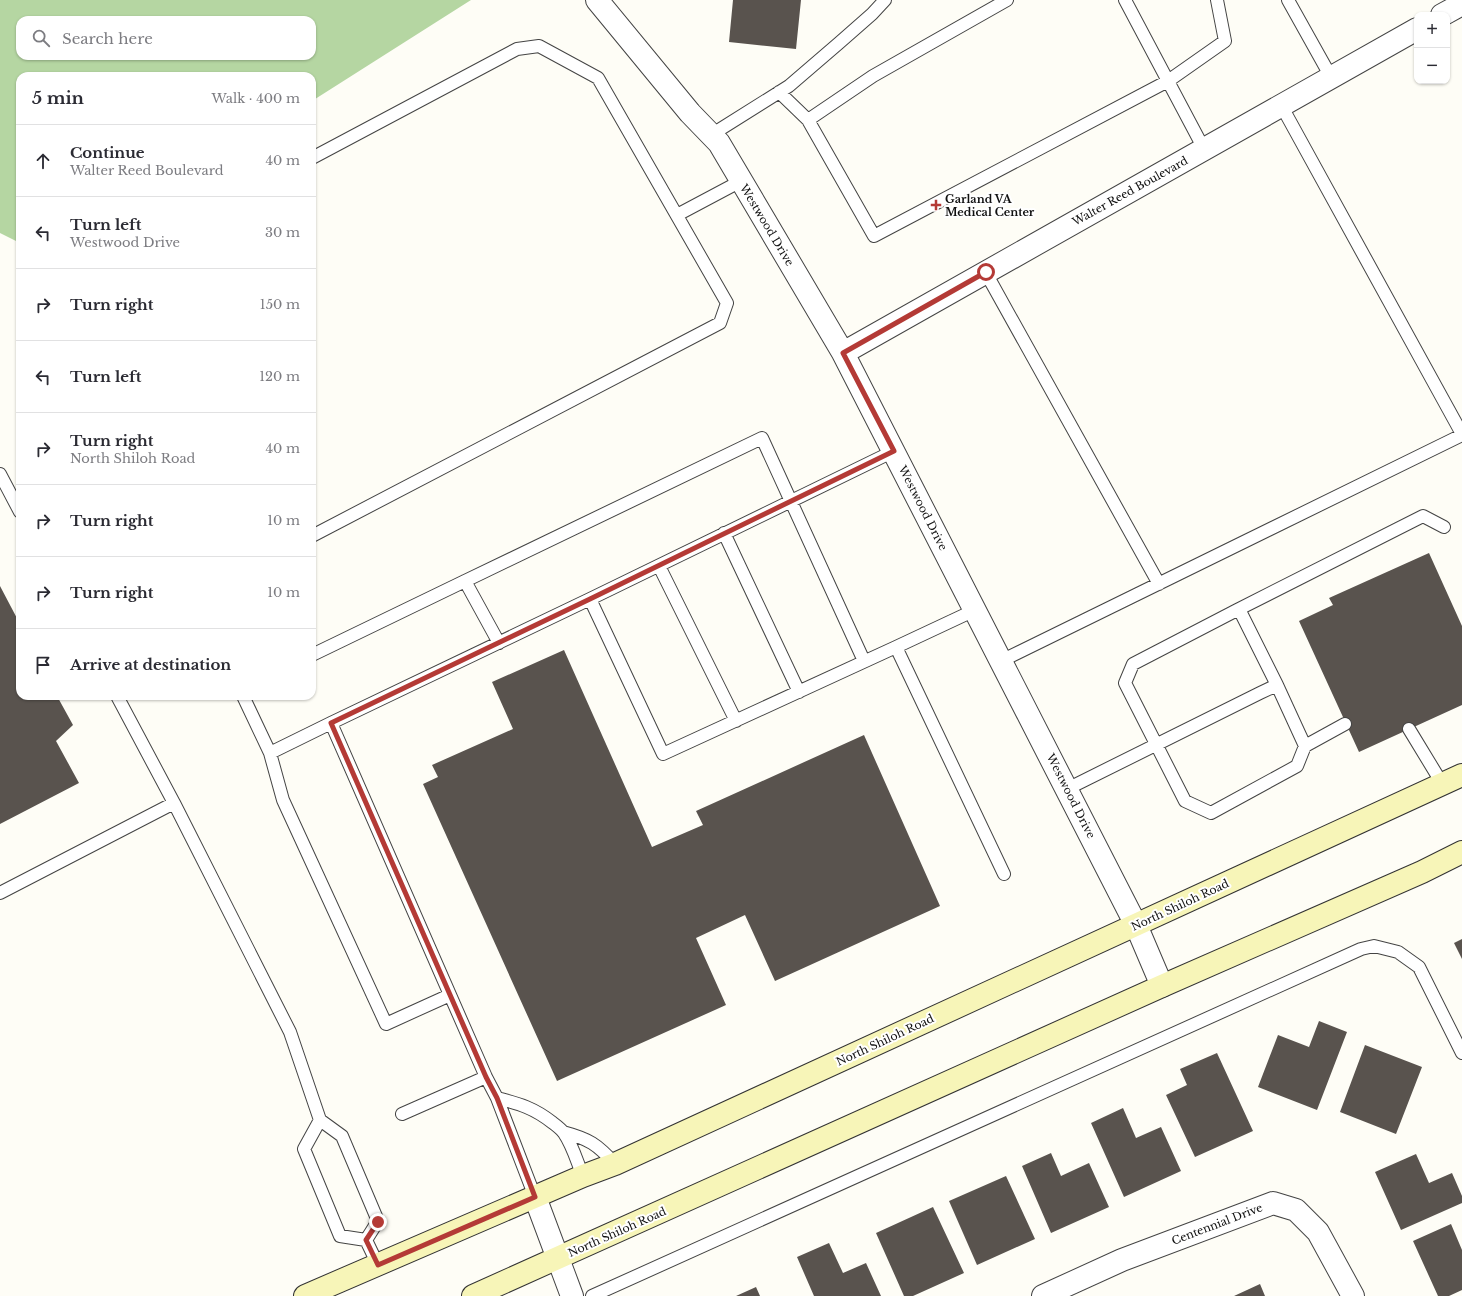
<!DOCTYPE html>
<html lang="en">
<head>
<meta charset="utf-8">
<style>
  :root { --surface:#fff; --page:#f2f2f3; --text:#2b2b33; --muted:#7c7c81; --line:#e1e1e2 }
  body { margin:0; font-family:"Libre Baskerville",serif; background:var(--page); color:var(--text) }
  .controls { position:absolute; right:12px; top:12px; display:grid; overflow:hidden; border-radius:8px; box-shadow:0 1px 3px #0004 }
  .controls button { width:36px; height:36px; display:grid; place-items:center; padding:0; border:0; border-bottom:1px solid var(--line); background:var(--surface); color:var(--text); font:20px sans-serif }
  .stop { position:absolute; width:12px; height:12px; margin:-9px; border:3px solid #b43a36; border-radius:50%; background:#fff }
  .stop.end { background:#b43a36; border-color:#fff; box-shadow:0 1px 4px #0008 }
  .list { margin:0; padding:0; list-style:none }
  h2 { display:flex; justify-content:space-between; align-items:center; height:52px; margin:0; padding:0 16px; font-size:17px }
  h2 small { font-size:13px; font-weight:400; color:var(--muted) }
  .list li { display:grid; grid-template-columns:26px 1fr auto; gap:12px; align-items:center; box-sizing:border-box; height:72px; padding:0 16px; border-top:1px solid var(--line) }
  .list b { display:block; font-size:15px; white-space:nowrap }
  .list p { margin:0; font-size:13px; white-space:nowrap; color:var(--muted) }
  .list em { font-size:13px; font-style:normal; color:var(--muted) }
  .icon { flex:none; width:22px; height:22px; fill:none; stroke:currentColor; stroke-width:2; stroke-linecap:round; stroke-linejoin:round }
  .map { position:relative; flex:none; width:1462px; height:1296px; overflow:hidden }
  .search { position:absolute; background:var(--surface); box-shadow:0 1px 3px #0004; left:16px; top:16px; width:300px; height:44px; display:flex; align-items:center; gap:10px; box-sizing:border-box; padding:0 14px; border-radius:12px; color:var(--muted); font-size:15px }
  .panel { position:absolute; background:var(--surface); box-shadow:0 1px 3px #0004; left:16px; top:72px; width:300px; height:628px; border-radius:12px }
  .map>svg:first-child { display:block }
  .forest { fill:#b5d6a2; fill-rule:evenodd }
  .building { fill:#59534e }
  .lines { fill:none; stroke-linecap:round; stroke-linejoin:round }
  .lane-casing { stroke:#444; stroke-width:14 }
  .street-casing { stroke:#444; stroke-width:24 }
  .secondary-casing { stroke:#333; stroke-width:24 }
  .lane { stroke:#fff; stroke-width:12 }
  .street { stroke:#fff; stroke-width:22 }
  .secondary { stroke:#f7f5b8; stroke-width:22 }
  .route { stroke:#b43a36; stroke-width:5 }
  .poi-dot { fill:#b43a36; stroke:#fff; stroke-width:1.5 }
  .labels { text-anchor:middle; dominant-baseline:central; stroke-width:4; stroke-linejoin:round; paint-order:stroke }
  .street-label { font-size:11px; fill:#111; stroke:#fff }
  .poi-label { font-size:11px; font-weight:bold; fill:#111; stroke:#fff; text-anchor:start }
</style>
</head>
<body>
<div class="map">
<svg width="1462" height="1296" viewBox="0 0 1462 1296">
  <rect width="100%" height="100%" fill="#fefdf6"/>
  <path class="forest" d="M0,0H471L312,101V76H20V243L0,233ZM20,20H312V56H20Z"/>
  <path class="building" d="M733,0H801L796,49L729,42Z
    M1429,553L1462,626V705L1359,752L1299,621L1333,605L1329,598Z
    M0,586L20,624V696H57L73,725L56,741L79,783L0,824Z
    M564,650L652,847L703,825L696,811L864,735L940,906L775,981L745,915L696,938L726,1005L557,1081L423,784L438,777L432,765L513,729L492,682Z
    M1462,939V959L1454,943Z
    M1319,1021L1347,1032L1317,1110L1258,1087L1278,1035L1309,1047Z
    M1365,1045L1422,1067L1396,1134L1340,1112Z
    M1217,1053L1253,1131L1195,1157L1166,1095L1187,1085L1180,1069Z
    M1123,1108L1136,1138L1161,1127L1181,1171L1124,1197L1091,1123Z
    M1051,1153L1061,1176L1089,1163L1109,1207L1051,1233L1022,1166Z
    M1416,1154L1429,1183L1452,1173L1462,1196V1203L1401,1230L1375,1172Z
    M1006,1176L1035,1239L977,1265L949,1201Z
    M933,1207L964,1273L913,1296H904L876,1233Z
    M1451,1224L1462,1250V1290L1449,1296H1438L1413,1241Z
    M829,1243L843,1273L866,1263L881,1296H814L797,1257Z
    M1260,1284L1265,1296H1234Z
    M756,1287L760,1296H736Z"/>
  <g class="lines">
    <defs>
      <path id="lane" d="M1125,0L1204,149
        M1288,0L1331,77
        M779,92L808,120L873,76L1007,0
        M1281,105L1462,434
        M808,120L874,236L1168,81L1225,41L1217,0
        M711,135L789,86L839,43L872,14L885,0
        M312,158L517,49L539,46L598,78L727,303L720,323L312,536
        M677,215L741,181
        M986,273L1159,584
        M0,474L20,512
        M724,533L799,692
        M659,566L736,721
        M590,599L663,754L896,647
        M1239,609L1423,516L1444,527
        M975,610L896,647L1004,874
        M499,643L465,581L762,438L864,661
        M312,655L465,581
        M1001,661L1462,435
        M117,696L174,803
        M243,696L270,753
        M331,723L486,1077L497,1098L535,1197
        M1409,729L1443,785
        M1305,746L1345,724
        M1067,789L1260,693L1277,685L1239,609L1133,664L1125,683L1185,801L1211,813L1297,766L1305,746L1277,685
        M0,893L174,803L290,1032L320,1120L342,1136L378,1221L366,1240
        M450,995L386,1024L283,800L270,753L331,723L590,599L894,451
        M497,1098C520,1104 534,1108 553,1123C557,1126 561,1129 564,1133C573,1146 577,1162 583,1176
        M402,1114L486,1077
        M320,1120L304,1149L340,1236L366,1240
        M563,1132C589,1139 597,1144 615,1164
        M366,1240L378,1265
        M592,1296L1361,949L1374,946L1398,952L1419,967L1462,1053"/>
      <path id="street" d="M597,0L690,113L719,143L843,353L1136,925L1162,986
        M1442,15L1462,4
        M843,353L1417,29
        M535,1197L572,1296
        M1043,1296L1122,1260L1273,1203L1296,1210L1318,1232L1353,1296"/>
      <path id="secondary" d="M305,1296L583,1176L615,1164L1462,775
        M473,1296L1162,986L1422,872L1462,852"/>
    </defs>
    <use href="#lane" class="lane-casing"/>
    <use href="#street" class="street-casing"/>
    <use href="#secondary" class="secondary-casing"/>
    <use href="#lane" class="lane"/>
    <use href="#street" class="street"/>
    <use href="#secondary" class="secondary"/>
  </g>
  <g class="lines">
    <path class="route" d="M378,1222L366,1240L378,1265L535,1197L497,1098L486,1077L331,723L590,599L894,451L843,353L986,272"/>
  </g>
  <path class="poi-dot" d="M934 199h4v4h4v4h-4v4h-4v-4h-4v-4h4z"/>
  <g class="labels">
    <g class="street-label">
      <text transform="translate(1130 191) rotate(-29)">Walter Reed Boulevard</text>
      <text transform="translate(767 225) rotate(59)">Westwood Drive</text>
      <text transform="translate(923 508) rotate(63)">Westwood Drive</text>
      <text transform="translate(1071 796) rotate(63)">Westwood Drive</text>
      <text transform="translate(1180 905) rotate(-25)">North Shiloh Road</text>
      <text transform="translate(885 1040) rotate(-25)">North Shiloh Road</text>
      <text transform="translate(1217 1224) rotate(-21)">Centennial Drive</text>
      <text transform="translate(617 1232) rotate(-24)">North Shiloh Road</text>
    </g>
    <g class="poi-label">
      <text x="945" y="199">Garland VA<tspan x="945" dy="13">Medical Center</tspan></text>
    </g>
  </g>
</svg>
<div class="controls">
<button>+</button>
<button>−</button>
</div>
<div class="stop" style="left:986px;top:272px"></div>
<div class="stop end" style="left:378px;top:1222px"></div>
<div class="search"><svg class="icon" aria-label="search" viewBox="0 0 24 24"><circle cx="10" cy="10" r="6"/><path d="M15 15l6 6"/></svg>Search here</div>
<section class="panel">
<h2>5 min<small>Walk · 400 m</small></h2>
<ul class="list">
<li><svg class="icon" aria-label="ahead" viewBox="0 0 24 24"><path d="M12 20V5M6 11l6-6 6 6"/></svg><div><b>Continue</b><p>Walter Reed Boulevard</p></div><em>40 m</em></li>
<li><svg class="icon" aria-label="left" viewBox="0 0 24 24"><path d="M17 20v-9H6M10 6l-5 5 5 5"/></svg><div><b>Turn left</b><p>Westwood Drive</p></div><em>30 m</em></li>
<li><svg class="icon" aria-label="right" viewBox="0 0 24 24"><path d="M7 20v-9h11M14 6l5 5-5 5"/></svg><div><b>Turn right</b></div><em>150 m</em></li>
<li><svg class="icon" aria-label="left" viewBox="0 0 24 24"><path d="M17 20v-9H6M10 6l-5 5 5 5"/></svg><div><b>Turn left</b></div><em>120 m</em></li>
<li><svg class="icon" aria-label="right" viewBox="0 0 24 24"><path d="M7 20v-9h11M14 6l5 5-5 5"/></svg><div><b>Turn right</b><p>North Shiloh Road</p></div><em>40 m</em></li>
<li><svg class="icon" aria-label="right" viewBox="0 0 24 24"><path d="M7 20v-9h11M14 6l5 5-5 5"/></svg><div><b>Turn right</b></div><em>10 m</em></li>
<li><svg class="icon" aria-label="right" viewBox="0 0 24 24"><path d="M7 20v-9h11M14 6l5 5-5 5"/></svg><div><b>Turn right</b></div><em>10 m</em></li>
<li><svg class="icon" aria-label="arrive" viewBox="0 0 24 24"><path d="M6 21V4h12l-3 4 3 4H6"/></svg><div><b>Arrive at destination</b></div></li>
</ul>
</section>
</div>
</body>
</html>
